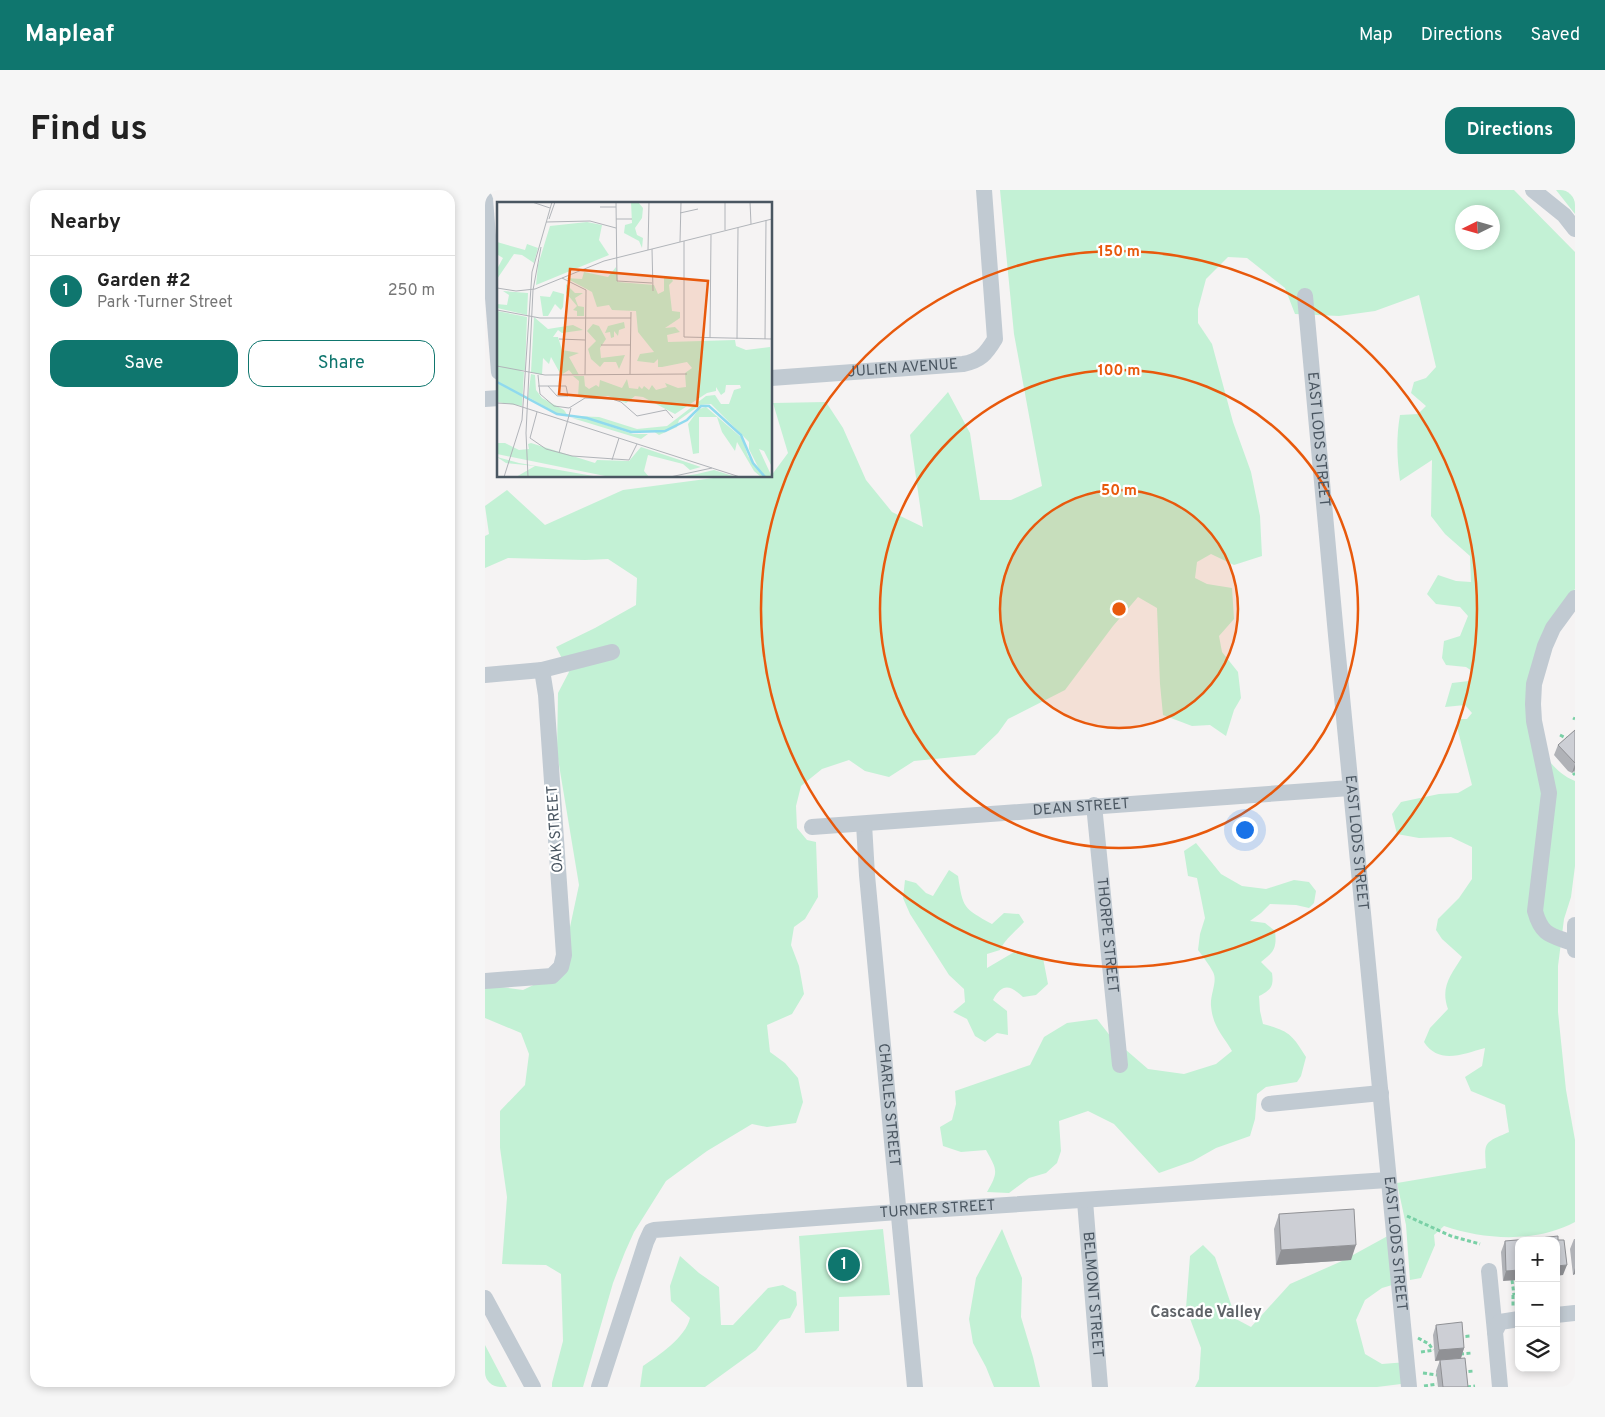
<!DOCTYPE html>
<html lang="en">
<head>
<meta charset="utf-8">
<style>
  :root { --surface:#fff; --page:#f6f6f6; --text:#222; --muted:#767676; --line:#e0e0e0; --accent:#0f766e }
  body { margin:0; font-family:Overpass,sans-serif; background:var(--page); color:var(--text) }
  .controls { position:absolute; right:15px; bottom:15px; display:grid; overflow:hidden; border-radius:10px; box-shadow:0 2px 8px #0003 }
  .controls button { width:45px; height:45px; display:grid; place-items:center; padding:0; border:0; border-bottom:1px solid var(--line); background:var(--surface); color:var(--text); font:25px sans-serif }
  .compass { position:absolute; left:970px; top:15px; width:45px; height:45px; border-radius:50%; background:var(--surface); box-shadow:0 2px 8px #0003; rotate:265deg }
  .you { position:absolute; left:759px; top:639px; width:18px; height:18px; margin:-12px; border:4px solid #fff; border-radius:50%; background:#1a73e8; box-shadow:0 0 0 8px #1a73e833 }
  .badge { display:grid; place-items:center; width:32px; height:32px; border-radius:50%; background:var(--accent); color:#fff; font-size:16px; font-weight:700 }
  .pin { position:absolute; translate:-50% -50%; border:2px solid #fff; box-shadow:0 1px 5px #0006 }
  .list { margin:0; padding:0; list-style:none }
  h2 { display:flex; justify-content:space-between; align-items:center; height:65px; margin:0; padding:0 20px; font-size:21px }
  h2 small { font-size:16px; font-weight:400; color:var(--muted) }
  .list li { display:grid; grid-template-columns:32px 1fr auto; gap:15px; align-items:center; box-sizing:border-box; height:70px; padding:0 20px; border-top:1px solid var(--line) }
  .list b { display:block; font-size:19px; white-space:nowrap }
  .list p { margin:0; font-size:16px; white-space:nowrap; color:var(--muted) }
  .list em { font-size:16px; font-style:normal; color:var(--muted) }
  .actions { display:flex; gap:10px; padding:15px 20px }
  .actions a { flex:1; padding:11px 0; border:1px solid var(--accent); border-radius:15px; text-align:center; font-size:18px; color:var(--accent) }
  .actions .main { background:var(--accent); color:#fff }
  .icon { flex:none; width:28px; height:28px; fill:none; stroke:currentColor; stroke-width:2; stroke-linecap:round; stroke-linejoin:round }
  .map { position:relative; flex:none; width:1090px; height:1197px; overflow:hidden; border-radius:15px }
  header { display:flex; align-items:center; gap:30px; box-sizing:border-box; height:70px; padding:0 25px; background:var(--accent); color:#fff }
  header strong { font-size:24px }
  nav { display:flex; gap:28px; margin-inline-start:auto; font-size:18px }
  .intro { display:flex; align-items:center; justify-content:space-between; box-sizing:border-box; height:120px; padding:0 30px }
  h1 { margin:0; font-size:35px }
  .button { padding:12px 22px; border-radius:15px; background:var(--accent); color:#fff; font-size:18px; font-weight:700 }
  main { display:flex; gap:30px; padding:0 30px }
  aside { flex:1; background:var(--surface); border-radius:15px; box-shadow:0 2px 8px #0003 }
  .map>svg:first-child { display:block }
  .green { fill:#c3f1d5; fill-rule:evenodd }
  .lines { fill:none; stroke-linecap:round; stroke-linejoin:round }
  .path { stroke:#7ad0a6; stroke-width:3; stroke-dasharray:4 2.5; stroke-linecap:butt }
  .minor { stroke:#c1cad2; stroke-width:16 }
  .wall { fill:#b0b2b7 }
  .shaded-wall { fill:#909195 }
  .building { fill:#cdcfd5; stroke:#909195 }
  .ring { fill:none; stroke:#e8590c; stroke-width:2.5 }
  .labels { text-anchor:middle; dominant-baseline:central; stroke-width:4.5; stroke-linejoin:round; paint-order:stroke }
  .street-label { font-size:15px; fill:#4a5661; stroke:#fff }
  .neighbourhood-label { font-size:16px; font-weight:bold; fill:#5f6368; stroke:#fff }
  .inset-river { fill:none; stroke:#90daee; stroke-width:2.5 }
  .inset-road { fill:none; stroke:#b1b4b9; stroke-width:1 }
  .view { fill:#e8590c; fill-opacity:0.15; stroke:#e8590c; stroke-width:2.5 }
  .inset-edge { fill:none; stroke:#4a5661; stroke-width:2.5 }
  .centre { fill:#e8590c; stroke:#fff; stroke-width:2.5 }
  .ring-label { font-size:15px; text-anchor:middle; font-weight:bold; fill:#e8590c; stroke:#fff; stroke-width:4.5; stroke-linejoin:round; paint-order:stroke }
</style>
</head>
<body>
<header>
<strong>Mapleaf</strong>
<nav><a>Map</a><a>Directions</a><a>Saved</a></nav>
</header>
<div class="intro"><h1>Find us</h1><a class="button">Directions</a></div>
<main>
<aside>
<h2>Nearby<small></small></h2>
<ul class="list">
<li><span class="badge">1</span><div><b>Garden #2</b><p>Park · Turner Street</p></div><em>250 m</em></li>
</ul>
<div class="actions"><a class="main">Save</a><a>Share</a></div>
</aside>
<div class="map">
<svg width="1090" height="1197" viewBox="0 0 1090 1197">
  <rect width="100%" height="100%" fill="#f5f3f3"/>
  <path class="green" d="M515,0H1029L1090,62V399L1065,432L1044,540C1056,559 1067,582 1090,591V676L1086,707L1079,729L1073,776V822L1081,900L1090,950V1032C1051,1053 1000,1050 959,1036L949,1045L950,1055L936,1088L925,1090L921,1035L912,993L1001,978C999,951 999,953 1024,942L1020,915L986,901L980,887L997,876L1000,858C978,864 954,875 939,852L945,838L963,819C955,797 966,785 977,767L957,749L951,740L953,729L974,708L987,689V657L966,647L934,648L912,644L907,624L916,612L954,604L973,603L987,595L972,537L973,529H982L987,523L980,515L960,517L967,493L984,491L987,481L981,477L961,475L957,468L959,451L975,446L983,426L975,417L951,414L942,404L953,385L971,391L986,392L985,366L960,344L946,326L947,270L915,291C912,269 911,248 915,225L933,224L941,216L926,203L929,192L941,188L951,177L934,105L890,121L854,126L810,124L800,98L762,68L743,67L721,89L713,119V133L727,154L748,232L766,282L775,326L777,366L749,375L726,364L712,372L710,388L722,394L747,398L749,429L734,446L737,462L753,482L756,508L749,520L741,546L725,535L707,536L678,525L675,494L672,418L653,407L628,436L580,500L523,529L513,543L490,565L429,571L404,587L380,581L364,570L337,579L316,596L311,616L312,638L322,650L331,652L333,707L320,729L309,737L306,755L314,776L319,804L307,824L282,835L285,862L300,873L313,888L318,912L311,933L282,937L267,934L222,961L181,991L149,1042L140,1062L128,1093L98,1197H67V1193L78,1151L76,1084L61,1075L17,1074L22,1007L15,958V921L40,895L44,864L36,843L0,828V795L38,800L67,786L79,765L94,695L72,563L73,503L84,482L71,457L110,438L151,415L152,388L123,369L100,370L23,368L0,378V346L4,344L0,316L22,300L60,335L138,300L236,287L286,286L303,263L288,213L341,212L358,238L381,290L407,322L438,337L425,245L463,202L485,243L495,310H526L557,296L529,144ZM978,22H1008V52H978Z
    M1071,0H1090V24Z
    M711,653L736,684L757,696L781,699L809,690L824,692L831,701L829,713L824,718L811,715L785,714L776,723L765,731L780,733L790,741C792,758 789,762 776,772L787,783C789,796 786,800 774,806L775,821L778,834C804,841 807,844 821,867L816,886L812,892L781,897L772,904L770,929L765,946L731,958L708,971L674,983L629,934L603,921L574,931L576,961L572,973L561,983L544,988L524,1003L502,1002C514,981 512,980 501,960L476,962L458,956L455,937L467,930L471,914L470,901L545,875L559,847L582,833L612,829L626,847L663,879L699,884L731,874L747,861C737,844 728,837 726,816C725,804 733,791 728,782C724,774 718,767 713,760L715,744L720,728L712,688L703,686L699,661Z
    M464,680L473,686C478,718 478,718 507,734L519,723L534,724L539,732C530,742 520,749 515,760L502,764V778L531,761L558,768L563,794L551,805L538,807C525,795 517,793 508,810L522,821L523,845L512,843L500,852L490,846L482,829L468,822L480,812L479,799L464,785L425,724L418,708L420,690L431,693L441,703L448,706Z
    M398,1039L405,1105L354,1107V1141L320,1143L314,1046Z
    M517,1039L537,1088L536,1127L548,1167L555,1197H509L501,1177L488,1153L484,1129L491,1088Z
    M910,1042L914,1093L897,1098L880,1110L871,1130L880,1164L897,1174L922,1172L924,1193L892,1197H710L714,1189L716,1158L701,1118L705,1066L718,1055L730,1067L751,1129L766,1137L805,1094L857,1071Z
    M195,1066L214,1083L234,1097L236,1135H248L283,1098L298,1095L311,1102L312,1115L305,1128L295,1130L271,1160L220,1197H155L158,1176C173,1166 201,1147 205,1128L186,1111L185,1096Z
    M0,1155L22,1197H0Z"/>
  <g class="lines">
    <path class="path" d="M1088,528L1090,529
      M1075,545L1083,549
      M1088,583L1090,585
      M922,1026L966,1046L995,1054
      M1027,1090L1029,1105
      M1028,1105V1116
      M974,1147L985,1146
      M933,1148L944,1154L948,1160
      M936,1162L949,1160
      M975,1164L987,1163
      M977,1182L989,1181
      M938,1183L952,1185
      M939,1196L952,1194
      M982,1197L990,1196"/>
    <g class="minor">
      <path d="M1048,0L1079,25L1090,39"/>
      <path d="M0,9L14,182"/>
      <path id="s1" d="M820,106L851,445L924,1197"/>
      <path id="s2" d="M286,188L478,174C495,171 501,164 510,149L499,0"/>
      <path d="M0,209L14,208"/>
      <path d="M0,485L57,480L127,462"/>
      <path id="s3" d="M609,615L635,875"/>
      <path id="s4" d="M379,634L382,685L430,1197"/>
      <path id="s5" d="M327,637L865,598"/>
      <path d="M1090,735V760"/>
      <path d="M1090,754C1067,745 1057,747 1050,721L1064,603L1049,531L1048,514L1049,494L1060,456L1068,438L1090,408"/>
      <path d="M0,791L67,786L76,777L79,765L61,505L57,480"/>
      <path d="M784,914L896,903"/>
      <path id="s6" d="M600,1011L615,1197"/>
      <path d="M1004,1081L1010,1142"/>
      <path d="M0,1108L48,1197"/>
      <path d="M1071,1125L1090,1123"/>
      <path id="s7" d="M114,1197L161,1052L166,1041L169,1040L413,1022L903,990"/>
      <path d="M1015,1197L1010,1142L1015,1132L1034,1129"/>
    </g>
  </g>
  <path class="wall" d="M1090,540V583L1089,581L1087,583L1083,581L1069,565L1073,555Z
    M794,1024L866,1070L791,1075L789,1039Z
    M1043,1049L1018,1091L1016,1062L1020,1051Z
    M1089,1049H1090V1084L1088,1085L1085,1059Z
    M951,1135L979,1158L976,1168L983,1197H953L951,1181L955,1170L950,1171L948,1145Z"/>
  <path class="shaded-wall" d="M1090,574V579L1089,581L1087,583Z
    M871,1055L866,1070L791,1075L796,1060Z
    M1082,1075L1078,1085L1071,1086V1076Z
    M1090,1078V1084L1088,1085Z
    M1034,1080V1090L1018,1091L1021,1081Z
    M979,1158L976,1168L950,1171L954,1160Z"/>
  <path class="building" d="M1090,540V573L1073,555Z
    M869,1019L871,1055L796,1060L794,1024Z
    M1073,1046V1050H1079L1082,1075L1071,1076V1051H1055V1048Z
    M1043,1049V1051H1034V1080L1021,1081L1020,1051Z
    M977,1132L979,1158L954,1160L951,1135Z
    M980,1168L983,1197H958L955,1170Z"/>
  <circle cx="634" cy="419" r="119" fill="#e8590c" fill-opacity=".12"/>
  <g class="ring">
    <circle cx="634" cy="419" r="119"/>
    <circle cx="634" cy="419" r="239"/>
    <circle cx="634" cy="419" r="358"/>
  </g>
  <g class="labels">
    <g class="street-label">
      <text stroke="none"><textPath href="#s2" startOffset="132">JULIEN AVENUE</textPath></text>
      <text stroke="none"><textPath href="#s1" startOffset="144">EAST LODS STREET</textPath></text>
      <text stroke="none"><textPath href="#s5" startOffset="270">DEAN STREET</textPath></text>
      <text transform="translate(71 639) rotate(-94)">OAK STREET</text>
      <text stroke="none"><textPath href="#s1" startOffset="549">EAST LODS STREET</textPath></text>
      <text stroke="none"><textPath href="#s3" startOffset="131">THORPE STREET</textPath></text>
      <text stroke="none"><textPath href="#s4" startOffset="282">CHARLES STREET</textPath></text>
      <text stroke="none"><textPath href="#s7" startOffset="452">TURNER STREET</textPath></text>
      <text stroke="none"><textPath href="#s1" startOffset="952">EAST LODS STREET</textPath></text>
      <text stroke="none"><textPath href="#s6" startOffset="94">BELMONT STREET</textPath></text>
    </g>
    <g class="neighbourhood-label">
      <text x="721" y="1123">Cascade Valley</text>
    </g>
  </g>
  <g transform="translate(12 12)">
    <rect width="275" height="275" fill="#f5f3f3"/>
    <path d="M134,0H141L146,6L145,16L138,26L140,33L146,36L145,46L142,39L127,31L128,23L135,21ZM90,20L105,23L102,38L112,53L39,83L41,63L53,24ZM0,40L28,48L30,42L41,46L37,61L25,53L17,52L0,77V67L6,56L1,53L0,55ZM119,65L121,80L157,83L161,92L167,89V74L174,76L176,79L172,83L175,109L183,110V116L168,126L178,125L183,130L170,133L171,140L238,138L239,144L249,148L273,145L275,265L267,249L262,247L275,275H264L257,269L240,240L238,249L225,230L220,215H202V251L196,252L191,222L202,207L209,205L245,236L251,254L264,271L252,247V240L214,202L203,203L182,218L180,225L162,233L156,229L137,230L76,214L102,215L140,227L170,224L209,194L218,193L224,202H232L237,188L244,186L243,183H229L228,190L224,193L219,185V189L210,191L178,212L146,195L138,194L129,201L111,194L81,195L82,179L76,174H87L88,184L92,187L99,183L102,185L103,178L125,186L130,177L132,186L141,187L142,184L145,187L147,184L152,188L155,183L159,188L170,185L168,181L181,186L189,185L188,171L195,166L190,160L165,165H161V157L157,161L140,159L143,152L157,150L141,130L139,109L115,108L112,103L100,105L95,90L69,76L85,77L87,70L111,75ZM69,82L78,91H86L78,96L81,104L87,105V114H80V109L76,108L80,104L69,91ZM6,89L31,91L30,113L0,106V102L10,103L12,93ZM56,89L67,92L66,105L64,108L58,102L51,114H46L43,94L53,95ZM0,109L30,115L28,168L23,169L27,170L25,204L0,200ZM37,115L51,127L76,123L86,128L65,131L61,128L56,135H61L65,148L82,151L72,155L82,173H76L72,168L64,173L54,155L52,162L46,156L45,173L34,170ZM127,120L128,126L122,128L121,134L117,129V135L114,136L113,130L108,131L111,124ZM96,122L102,124L109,137L103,146L104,156L128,153L122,167L119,160H107L103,165L94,157L91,147L99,139L90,129ZM34,172L38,173L39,188L45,196L67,208L71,214L59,211L31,195ZM75,216L91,217L136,232H151L144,237ZM0,241H8L22,248L32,247L31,242L34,241L98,261L100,258L132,259L144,245L204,265L193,268L186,262L151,253L147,269L152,275H113L0,252ZM0,255L22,261L102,275H19L38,264L9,261ZM217,268L236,274L182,275L200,272Z" fill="#c3f1d5"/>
    <path class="inset-river" d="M0,180L60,212L90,216L134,230L168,229L190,218L204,204H212L244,233L256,261L268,275"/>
    <path class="inset-road" d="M35,0L53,6M119,0L120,79L155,81M228,0V28M253,0L254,22M103,5H119M183,11L201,7M52,17L58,0M119,17H135M49,20L93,19L119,26M187,39V135L275,137M183,40L184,0M155,47L156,89M151,48L152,0M65,76L89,88L88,173M0,86L19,89L38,87L107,59L275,17M0,108L43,116H134M213,136L214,33M62,137L88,138M240,137L241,26M268,137L269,18M104,143H134M0,164L48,173L190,172M133,172L134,110M41,173L43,192L57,204L72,206L88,196L115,197L124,200L140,214L169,208L176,216M41,184H69L71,194H60L51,184M0,201L16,202L243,275M40,210L33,236L49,247L75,254L132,258L140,242M62,251L74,206M115,258L122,236M7,275L25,218L35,70L55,0M31,275L29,231L36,88L44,45M173,275L215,266"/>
    <path class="view" d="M73,67L211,79L200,204L62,192Z"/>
    <rect width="275" height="275" class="inset-edge"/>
  </g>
  <circle cx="634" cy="419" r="8" class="centre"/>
  <g class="ring-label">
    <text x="634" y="66">150 m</text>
    <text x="634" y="185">100 m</text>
    <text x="634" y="305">50 m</text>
  </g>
</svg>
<div class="controls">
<button>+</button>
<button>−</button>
<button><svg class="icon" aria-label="layers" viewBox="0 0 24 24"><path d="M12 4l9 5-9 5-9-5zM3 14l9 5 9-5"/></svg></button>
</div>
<svg class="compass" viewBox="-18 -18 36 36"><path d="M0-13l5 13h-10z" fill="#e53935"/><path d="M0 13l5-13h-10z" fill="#767676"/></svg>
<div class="you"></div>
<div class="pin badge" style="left:359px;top:1075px">1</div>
</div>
</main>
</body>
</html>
